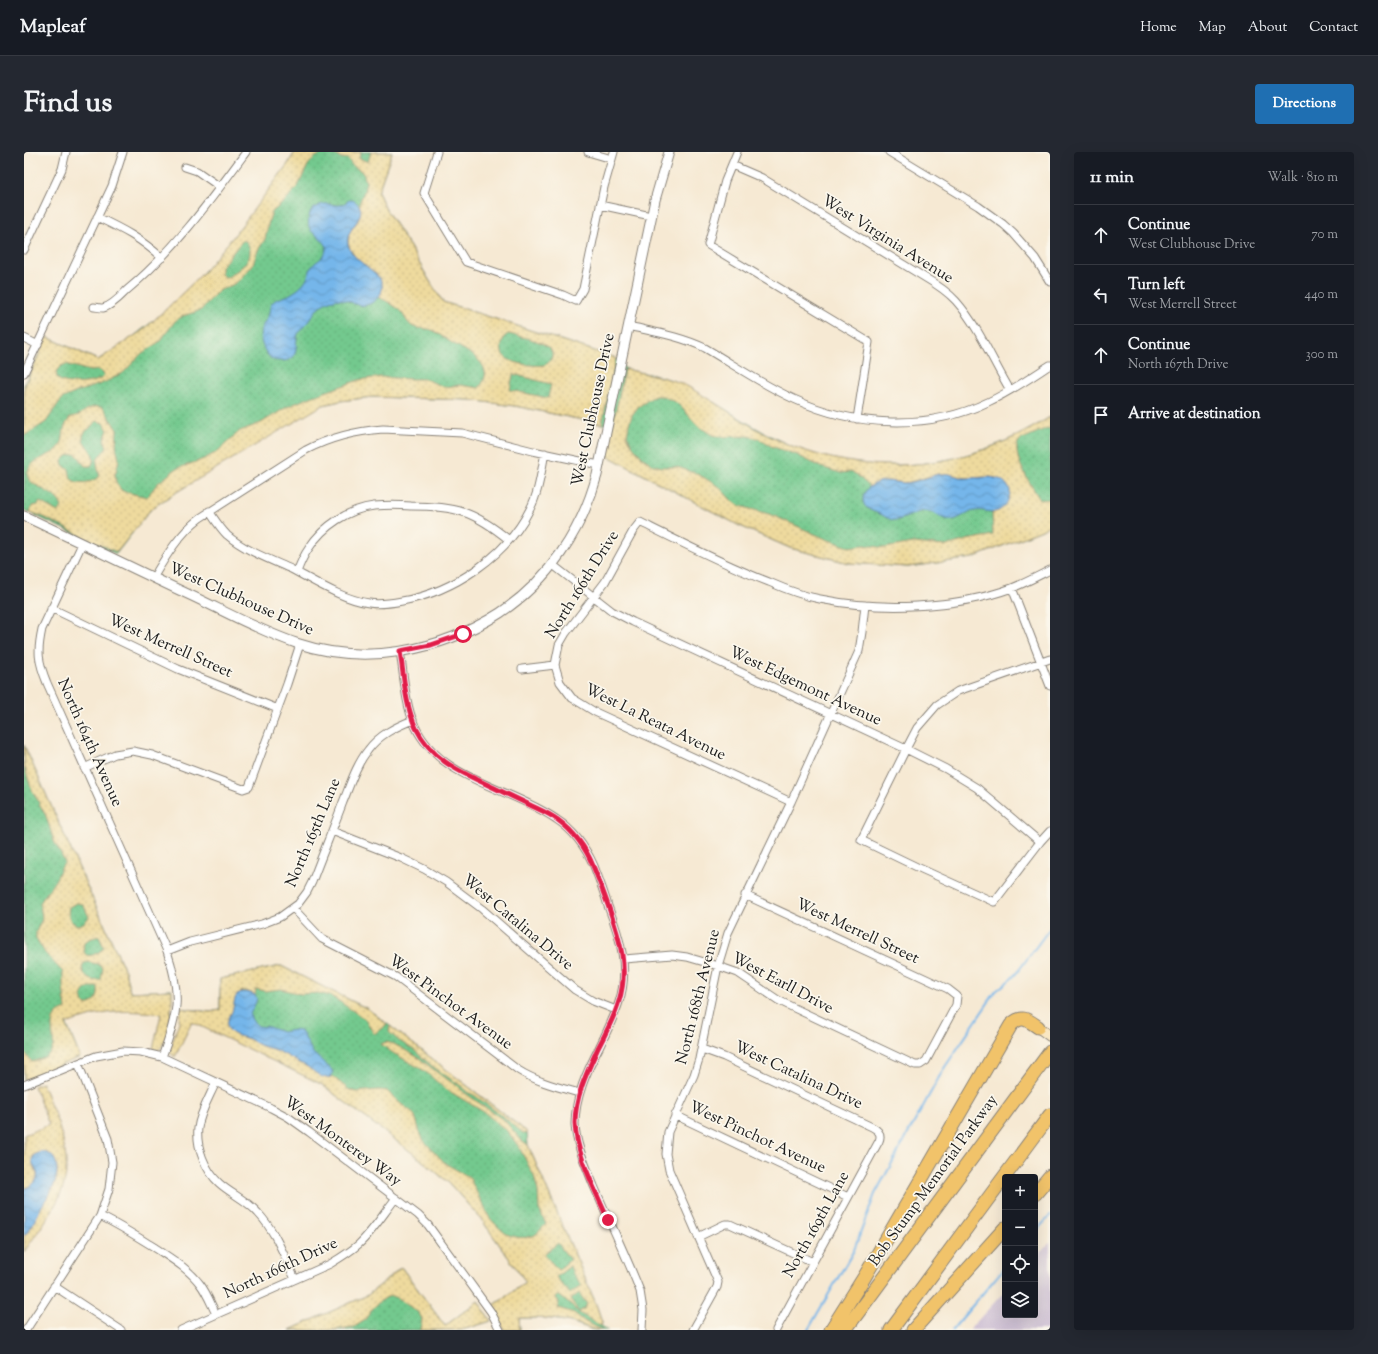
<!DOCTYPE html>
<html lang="en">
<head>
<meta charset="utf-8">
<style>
  :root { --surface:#171b24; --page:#242831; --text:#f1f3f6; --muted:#9ea1a6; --line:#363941; --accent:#1f6fb2 }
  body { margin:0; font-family:"Sorts Mill Goudy",serif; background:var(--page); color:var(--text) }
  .controls { position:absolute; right:12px; bottom:12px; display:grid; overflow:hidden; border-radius:4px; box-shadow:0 4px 16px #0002 }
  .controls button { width:36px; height:36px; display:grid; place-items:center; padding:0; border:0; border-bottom:1px solid var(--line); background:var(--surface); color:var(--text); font:20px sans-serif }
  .stop { position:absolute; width:12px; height:12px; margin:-9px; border:3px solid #e11d48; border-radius:50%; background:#fff }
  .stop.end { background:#e11d48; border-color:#fff; box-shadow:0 1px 4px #0008 }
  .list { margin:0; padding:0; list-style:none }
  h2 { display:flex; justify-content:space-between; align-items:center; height:52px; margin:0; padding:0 16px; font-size:17px }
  h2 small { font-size:13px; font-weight:400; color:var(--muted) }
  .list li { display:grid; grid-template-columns:26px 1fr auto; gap:12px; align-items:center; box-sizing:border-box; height:60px; padding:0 16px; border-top:1px solid var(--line) }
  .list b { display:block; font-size:15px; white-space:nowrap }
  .list p { margin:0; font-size:13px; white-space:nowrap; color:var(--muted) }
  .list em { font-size:13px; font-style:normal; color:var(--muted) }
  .icon { flex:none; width:22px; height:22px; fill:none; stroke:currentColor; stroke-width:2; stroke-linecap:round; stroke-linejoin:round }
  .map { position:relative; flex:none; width:1026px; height:1178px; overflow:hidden; border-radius:4px }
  header { display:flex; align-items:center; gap:24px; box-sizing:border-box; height:56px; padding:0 20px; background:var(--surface); border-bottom:1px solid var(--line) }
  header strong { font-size:19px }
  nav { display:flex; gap:22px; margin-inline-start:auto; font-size:14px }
  .intro { display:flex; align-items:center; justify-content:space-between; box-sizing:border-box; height:96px; padding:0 24px }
  h1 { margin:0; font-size:28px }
  .button { padding:10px 18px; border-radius:4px; background:var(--accent); color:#fff; font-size:14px; font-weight:700 }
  main { display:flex; gap:24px; padding:0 24px }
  aside { flex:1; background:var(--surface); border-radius:4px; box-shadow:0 4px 16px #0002 }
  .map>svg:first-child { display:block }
  .industrial { fill:#ccbed3 }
  .grass { fill:url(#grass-dots); stroke:#487255 }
  .sand { fill:url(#sand-dots); stroke:#857b5d; fill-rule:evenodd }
  .water { fill:url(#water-waves); stroke:#486983 }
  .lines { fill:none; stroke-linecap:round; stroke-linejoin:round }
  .stream { stroke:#75b6ea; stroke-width:2 }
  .minor-casing { stroke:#898278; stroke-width:9 }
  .tertiary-casing { stroke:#898278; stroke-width:11 }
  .secondary-casing { stroke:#898278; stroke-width:12 }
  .motorway-casing { stroke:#898278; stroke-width:15 }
  .minor { stroke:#fff; stroke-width:7 }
  .tertiary { stroke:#fff; stroke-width:9 }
  .secondary { stroke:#f9e7c3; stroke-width:10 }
  .motorway { stroke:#f1c36a; stroke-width:13 }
  .route { stroke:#e11d48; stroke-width:5 }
  .labels { text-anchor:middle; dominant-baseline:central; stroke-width:3.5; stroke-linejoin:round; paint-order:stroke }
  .street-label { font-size:16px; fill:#1c1c1c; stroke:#fbf7ec }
</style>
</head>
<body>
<header>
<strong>Mapleaf</strong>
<nav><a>Home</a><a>Map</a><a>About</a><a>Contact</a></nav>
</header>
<div class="intro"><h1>Find us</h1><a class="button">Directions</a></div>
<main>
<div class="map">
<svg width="1026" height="1178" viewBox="0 0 1026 1178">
  <defs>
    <pattern id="grass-dots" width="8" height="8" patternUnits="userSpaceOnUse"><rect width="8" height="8" fill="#73c98e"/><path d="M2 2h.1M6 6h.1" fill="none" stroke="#63ac7a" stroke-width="1.8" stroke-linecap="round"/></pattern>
    <pattern id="sand-dots" width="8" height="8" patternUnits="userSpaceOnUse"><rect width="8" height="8" fill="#eeda9e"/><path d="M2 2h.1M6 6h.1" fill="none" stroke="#ccba88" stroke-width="1.8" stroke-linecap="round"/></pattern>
    <pattern id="water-waves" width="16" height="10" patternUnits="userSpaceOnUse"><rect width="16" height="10" fill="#75b6ea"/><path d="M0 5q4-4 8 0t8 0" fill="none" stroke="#5f93bd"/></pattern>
  </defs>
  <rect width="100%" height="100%" fill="#fbf7ec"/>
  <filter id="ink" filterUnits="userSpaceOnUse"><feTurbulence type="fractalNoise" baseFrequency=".025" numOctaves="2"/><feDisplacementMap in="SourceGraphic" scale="8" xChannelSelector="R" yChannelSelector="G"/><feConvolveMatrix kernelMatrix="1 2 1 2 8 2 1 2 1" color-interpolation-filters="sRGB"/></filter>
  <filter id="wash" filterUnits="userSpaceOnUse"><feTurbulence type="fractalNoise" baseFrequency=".012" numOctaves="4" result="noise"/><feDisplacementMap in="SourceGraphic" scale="16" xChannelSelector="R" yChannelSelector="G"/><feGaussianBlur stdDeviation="0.9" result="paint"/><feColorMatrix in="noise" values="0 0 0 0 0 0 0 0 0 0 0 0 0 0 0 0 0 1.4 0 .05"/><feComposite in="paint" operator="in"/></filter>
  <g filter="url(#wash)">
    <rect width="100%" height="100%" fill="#f6e9d3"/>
    <path class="industrial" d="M1026,1090V1178H945L981,1139V1163H1011V1107Z"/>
    <path class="grass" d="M271,0H368L354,40L362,58L386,95L405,128L419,150L592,206C595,209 598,215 602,217C607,219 614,220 620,221C634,224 649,227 663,235C697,253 728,276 763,292C850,329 948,316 1026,265V373L1018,378L948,406L884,415L825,411L766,396L716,374L582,303L588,274L491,254L446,248L348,245L316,249L299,253L271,267L146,344L127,357L92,402L0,358V233L23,185L74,208C89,198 105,189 119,177C178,132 220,71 264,12Z
      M0,593L101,819L106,840L148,838L147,864C136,862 124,859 113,859C88,858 65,863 42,871L56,905L0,928Z
      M257,814L344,857L503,980L504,993L572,1152L578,1170L577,1174L584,1178H570L547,1170L521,1166H495L496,1178H480L473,1161L469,1154L502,1130L457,1067L425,1031L395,1006L297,932L156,863V856L186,860L196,858V827Z
      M377,1115L421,1174L454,1149L467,1169L438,1178H266L344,1143L359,1131Z"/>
    <path class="sand" d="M271,0H300L290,6L284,13L274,34L260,50L248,60L245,68L241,87L234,98L228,114L213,130L208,133L194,139L177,158L159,164L151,169L136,189L130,194L118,201L99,221L79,231L55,239L39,246L34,252L22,270L0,284V235L23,185L74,208L119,178L141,158L178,122L209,85L264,12ZM219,88L223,90C233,108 216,116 204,125H200L197,122V115ZM42,212L66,219L75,218L79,221L80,224C73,233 39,234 33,226L32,219L37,214Z
      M306,0H337L335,6L344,10L347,0H368L354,40L362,58L386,95L405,128L419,150L592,206L578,272L491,254L446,248L348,245L316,249L299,253L146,344L127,357L93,400L63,387L20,365L6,360L8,354L14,353L16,350L34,360L38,355C34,340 8,335 4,326C0,306 29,306 36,294C42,285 36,278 46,266C49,264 52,264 55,263C63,258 70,251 80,257L93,278L92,294L95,308L91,323L92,330L97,338L101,340L123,345L133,332L152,317L180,307L193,300L216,279L237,271L263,255L284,246L335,228L356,225L386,227H401L420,235L436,233L455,236C474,214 445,200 428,191C422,187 416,183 410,179C403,175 394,178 388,174C383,171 381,165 378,161C372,154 363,149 354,145L358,138L353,123L333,108L326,97L324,92L325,81L335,67L336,62L335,52L340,40L342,30L340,23L337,19L328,13L324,7L317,6ZM484,182C494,184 531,190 528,204C527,209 524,212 520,213C513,214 505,213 498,212C481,208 473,204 480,185ZM489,222L527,232L524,246L486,238ZM73,269L79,271L84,278L80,288L83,295C81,299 80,299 77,302C70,309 74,317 76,324C69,331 54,333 47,327L45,318L39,313L38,309L43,304L51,302L55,305L61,314H67C78,297 45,290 66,276C68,273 70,271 73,269Z
      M601,217C618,221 637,224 654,230C662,233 670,238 678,243C700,256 722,272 745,284C838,329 940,321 1026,265V277L1023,276L996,288C984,300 1009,336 1016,348L1026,347V373L1018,378L948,406L884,415L825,411L766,396L716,374L582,303ZM631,244H639L653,251L662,260L673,273L688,283L697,285L725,284L733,286L747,294L771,302L797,315L817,321L826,320L832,322L846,335L856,330L863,329L882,331L914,322H923L941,326L966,325L972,326L977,328L986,340C984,351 979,358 968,360L969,383L943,388L922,394L889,391L861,396L841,393L825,395L802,387L748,363L716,354L709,350L695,335L679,325L668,320L653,315H638L629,313L618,305L608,293L603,283L605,272L608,263L614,255L627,246Z
      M0,593L101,819L106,840L148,838C149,851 145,889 135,898L129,897L137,862C99,857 79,859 42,872L56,905L0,928V899L8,910C13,908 21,906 25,902C38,889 15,866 42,857L39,835V820L21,801L12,786V780L18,767L16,751L32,727L37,716L41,710L30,689L22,664L7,636L0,613ZM52,751L59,752L65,765C54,782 41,768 45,755ZM75,784L80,796C71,804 57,810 60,791L65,787ZM64,810L74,812L79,816L77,828C66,830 60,826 58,815L60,811ZM66,835H74C75,846 72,851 61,853C57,845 56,838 66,835Z
      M257,814L344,857L363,872L350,882L342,868L312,847L303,843L294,841L277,842L257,837L241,839L232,837L231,843C212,832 213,846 209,859C207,863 205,867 203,871L213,883L225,887L238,894L255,899L304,926L308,924L324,937L331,940L355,938L363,939L377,952L387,959L391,964L396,981L400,989L422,1012L445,1025L465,1065C468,1069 477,1078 481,1081C488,1086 503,1087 511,1083C515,1080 519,1075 522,1072L515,1057L514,1039L510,1024L495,995L484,980L460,960L420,936L401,919L369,901L357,892L362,890L370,892L395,906L419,925L431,932L438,939L481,969L497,988L504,993L572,1152L578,1170L577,1174L557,1162L536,1144H533L532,1146L535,1150L534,1156L550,1161L560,1169L578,1178C567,1178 558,1173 548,1170C530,1166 512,1166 495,1166L496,1178H480L473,1161L469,1154L502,1130L457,1067L425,1031L395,1006L297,932L168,870L151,905L147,902L146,897L155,870L156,856L186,860L196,858V827ZM534,1091L546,1108L534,1118L520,1102ZM546,1114L549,1122L558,1133L546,1142L532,1125ZM555,1141L563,1152L560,1157L555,1160L546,1148Z
      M366,874L503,980V982L499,981L481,966L450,943L443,940L437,934L408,914L390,898L374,888L365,880Z
      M18,931C31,964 53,1007 36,1043C28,1062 12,1082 0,1100V1084C9,1075 12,1065 17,1055C21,1048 25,1043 29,1036C35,1023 36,1005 20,1000L12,1002L9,1004V1014L13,1021V1026L9,1033L0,1037V983L25,973L10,934Z
      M377,1115L421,1174L454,1149L467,1169L438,1178H397L398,1167L395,1161L375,1147L369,1144L363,1145L355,1150L349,1156L340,1169L330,1175L308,1178H266L344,1143L359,1131Z"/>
    <path class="water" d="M325,48C328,48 331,48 333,51C343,60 330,72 326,80C324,84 323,88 324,92C329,114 366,120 357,141C353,149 344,155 335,153C331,153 328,150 324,149C313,145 301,149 293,157C289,161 287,167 283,171C281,174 277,177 275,180C269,190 278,208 259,209C255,209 251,209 248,207C240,202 234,185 237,177C239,172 242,168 244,164C246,159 245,153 249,150C254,145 263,145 268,141C275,137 281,132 284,124C286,121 286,116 289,113C292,109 297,108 300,103C308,88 291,86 286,77C284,74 284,69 285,65C286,56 296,51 305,52C309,52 313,54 317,53C320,52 322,50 325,48Z
      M914,322C920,322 925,321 929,323C933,324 937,326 941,326C955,327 974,320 984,334C986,337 987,341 985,345C984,351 980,356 974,359C967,362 959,357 951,359C941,360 935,369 925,368C917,367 911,360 903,359C892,359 884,366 874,368C868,369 863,366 858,363C850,359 838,358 839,346C840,336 852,329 861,329C868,329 875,331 882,331C893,330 904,325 914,322Z
      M219,840C242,842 230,851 226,863L228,868L234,874L245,875L258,880L270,878L276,879L279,882L289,901L308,918L309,921L307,925C297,929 289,917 280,913C271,909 263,903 253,899C248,896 242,896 236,893C231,891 228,887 222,886C216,884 207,883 204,876C201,869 208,863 209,856C211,849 210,841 219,840Z
      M18,1000C36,1001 35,1022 29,1035C26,1042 21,1048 18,1054C12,1065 9,1075 0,1084V1037C7,1035 16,1028 13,1020C11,1014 8,1013 8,1007L12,1002Z"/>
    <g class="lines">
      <path class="stream" d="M1011,1080L1026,1064
        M784,1178L830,1098L851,1042L919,918L972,839L988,826L995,818L1026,776
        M928,1178L981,1115"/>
    </g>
  </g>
  <g filter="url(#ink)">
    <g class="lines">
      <defs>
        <path id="minor" d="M413,0L400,41L442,110L539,143L552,149L559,137L580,35L590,0
          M564,0L588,7
          M713,0L701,29L684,93L845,190L833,267
          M865,0L954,54L979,72L989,81L1011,106L1026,130
          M708,13L738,26L900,125C912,132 923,139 932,149C955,175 968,208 986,238
          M161,15L173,19L196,35
          M576,53L627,64
          M73,65C100,78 116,86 138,106
          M0,98L38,17L42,0
          M70,155C72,155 76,156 79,156C88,154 97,144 103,138C150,99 186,49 222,0
          M604,174C630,180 656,184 681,196C710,213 739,233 770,247C830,275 904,279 964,250C986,240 1006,226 1026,213
          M0,186L14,193
          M0,221L88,34L99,0
          M185,359C191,368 196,376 203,383C220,398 247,408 267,417C290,429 320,448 345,451C356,453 367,451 378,449C429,440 483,404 506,357C515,340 517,320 521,301
          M58,392L18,477C13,500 14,509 23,531L143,799C158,844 154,861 138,905
          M529,413L588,459L609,470L882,597L922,617L953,636L1016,690
          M273,420C276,412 280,403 285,396C299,374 325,357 350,354C362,353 375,353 387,354C431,354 450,359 485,388
          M129,426C142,404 156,381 176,366L282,298C307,285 331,279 359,277L438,281L509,299L575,313
          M988,436L1026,534
          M27,456L154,517L254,557
          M376,499C380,524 381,552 391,574C417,629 486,635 532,667C549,678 562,696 570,714C575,727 580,740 584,754C596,785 606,817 595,850C590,866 582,881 575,896C563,919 551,945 551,972C552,993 562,1014 570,1034C585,1069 602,1103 616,1139L619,1158L618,1178
          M1026,507L934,539L913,553L893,576L882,597L837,688L893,715L970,750L1016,690L1026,679
          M498,517L531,513
          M60,616L91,602L109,599L128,603L219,637L225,635L263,532L276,492
          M767,650L571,560L548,546L536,530L531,513L535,493L542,481L581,430L609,379L616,370C658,391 701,413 745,430C761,437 779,444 796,447C855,459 931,457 988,436C1001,431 1014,424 1026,418
          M308,679L377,706L400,717L422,730L458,757L551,838L569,849L592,858
          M269,756L298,787L372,825L494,918C513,930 534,935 555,941
          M143,799L166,790L238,772L256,765L274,752L283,740L288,730C298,703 309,677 319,650C326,633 332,613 344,598C355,583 371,575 389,568
          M600,807L648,803L663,805L694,814L714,821L754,848L768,855L891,913H896L902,909L932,853L933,844L924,837L721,743
          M678,897L700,905L848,975C854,978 858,982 855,989L752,1178
          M192,930C186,944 176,960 174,976C172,995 181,1018 195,1031C207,1042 223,1048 234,1061C252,1080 260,1104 271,1127
          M0,933L72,904L99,899L117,900L138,905L247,956L264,965L285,980L394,1063L404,1073L467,1160L476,1178
          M651,963L824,1045
          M76,1064C95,1073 112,1084 130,1095C146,1106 164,1116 176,1132C183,1141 187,1152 192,1162
          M674,1085L701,1072H706L789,1110
          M30,1134L97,1178
          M2,1178L76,1064L85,1037L88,1010L84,987L54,911
          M157,1178L306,1112C316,1106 326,1100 335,1092C349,1079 360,1061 372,1046
          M669,1178L693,1135L694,1130L645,1018L642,1002L644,980L670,923L675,907L694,814L704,781L767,650L835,499L838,480L841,453"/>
        <path id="tertiary" d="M0,364C56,390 112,418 168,444C202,460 236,479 272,491C341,514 415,500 476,461C524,429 558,379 573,323L631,48L645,0"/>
        <path id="secondary" d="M1014,875L1026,884"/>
        <path id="motorway" d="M1011,1042L1026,1024
          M807,1178L841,1124L987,873C998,862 1004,868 1014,875
          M821,1178L1026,900
          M867,1178L1026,963
          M889,1178L981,1076"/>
      </defs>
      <use href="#minor" class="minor-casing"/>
      <use href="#tertiary" class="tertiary-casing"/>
      <use href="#secondary" class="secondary-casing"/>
      <use href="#motorway" class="motorway-casing"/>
      <use href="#minor" class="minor"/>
      <use href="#tertiary" class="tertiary"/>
      <use href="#secondary" class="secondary"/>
      <use href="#motorway" class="motorway"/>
    </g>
  </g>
  <g class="lines" filter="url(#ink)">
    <path class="route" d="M439,482L407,493L376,499C380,525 381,553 392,576C407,606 432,618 460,631C475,638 489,645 504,652C514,657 525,661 534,668C550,680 562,696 569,714C575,728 580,742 585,756C596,787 605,817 595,849C590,866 582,881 574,896C563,920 551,945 551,971C552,1003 572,1039 584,1068"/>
  </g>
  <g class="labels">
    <g class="street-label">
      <text transform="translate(863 88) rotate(32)">West Virginia Avenue</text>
      <text transform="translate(570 258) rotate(-78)">West Clubhouse Drive</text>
      <text transform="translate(559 433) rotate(-58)">North 166th Drive</text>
      <text transform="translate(217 448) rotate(24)">West Clubhouse Drive</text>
      <text transform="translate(146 495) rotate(24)">West Merrell Street</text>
      <text transform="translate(781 535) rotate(25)">West Edgemont Avenue</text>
      <text transform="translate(631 571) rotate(26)">West La Reata Avenue</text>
      <text transform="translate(65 591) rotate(66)">North 164th Avenue</text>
      <text transform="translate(290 681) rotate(-67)">North 165th Lane</text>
      <text transform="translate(493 771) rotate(40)">West Catalina Drive</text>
      <text transform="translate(833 780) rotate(25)">West Merrell Street</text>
      <text transform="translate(758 832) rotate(28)">West Earll Drive</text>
      <text transform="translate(675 845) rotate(-76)">North 168th Avenue</text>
      <text transform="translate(426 851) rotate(36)">West Pinchot Avenue</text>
      <text transform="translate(774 924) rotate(25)">West Catalina Drive</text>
      <text transform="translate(733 986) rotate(25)">West Pinchot Avenue</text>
      <text transform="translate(318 990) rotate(36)">West Monterey Way</text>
      <text transform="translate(910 1029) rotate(-54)">Bob Stump Memorial Parkway</text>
      <text transform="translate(793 1073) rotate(-61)">North 169th Lane</text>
      <text transform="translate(257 1117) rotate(-25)">North 166th Drive</text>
    </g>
  </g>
</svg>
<div class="controls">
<button>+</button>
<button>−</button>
<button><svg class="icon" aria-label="locate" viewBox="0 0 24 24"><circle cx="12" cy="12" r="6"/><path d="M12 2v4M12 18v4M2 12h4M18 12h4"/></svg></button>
<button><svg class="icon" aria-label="layers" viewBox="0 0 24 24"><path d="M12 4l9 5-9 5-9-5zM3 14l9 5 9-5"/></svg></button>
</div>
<div class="stop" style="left:439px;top:482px"></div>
<div class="stop end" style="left:584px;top:1068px"></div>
</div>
<aside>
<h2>11 min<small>Walk · 810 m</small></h2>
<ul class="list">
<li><svg class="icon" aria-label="ahead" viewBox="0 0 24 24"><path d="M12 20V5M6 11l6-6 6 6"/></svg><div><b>Continue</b><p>West Clubhouse Drive</p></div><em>70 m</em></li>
<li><svg class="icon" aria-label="left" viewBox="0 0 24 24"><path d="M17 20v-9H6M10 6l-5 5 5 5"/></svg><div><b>Turn left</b><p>West Merrell Street</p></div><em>440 m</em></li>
<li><svg class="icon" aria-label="ahead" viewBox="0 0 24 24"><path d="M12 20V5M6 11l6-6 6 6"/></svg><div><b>Continue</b><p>North 167th Drive</p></div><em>300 m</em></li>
<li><svg class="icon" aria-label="arrive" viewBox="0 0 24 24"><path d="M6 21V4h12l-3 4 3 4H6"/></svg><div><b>Arrive at destination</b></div></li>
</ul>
</aside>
</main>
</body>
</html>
